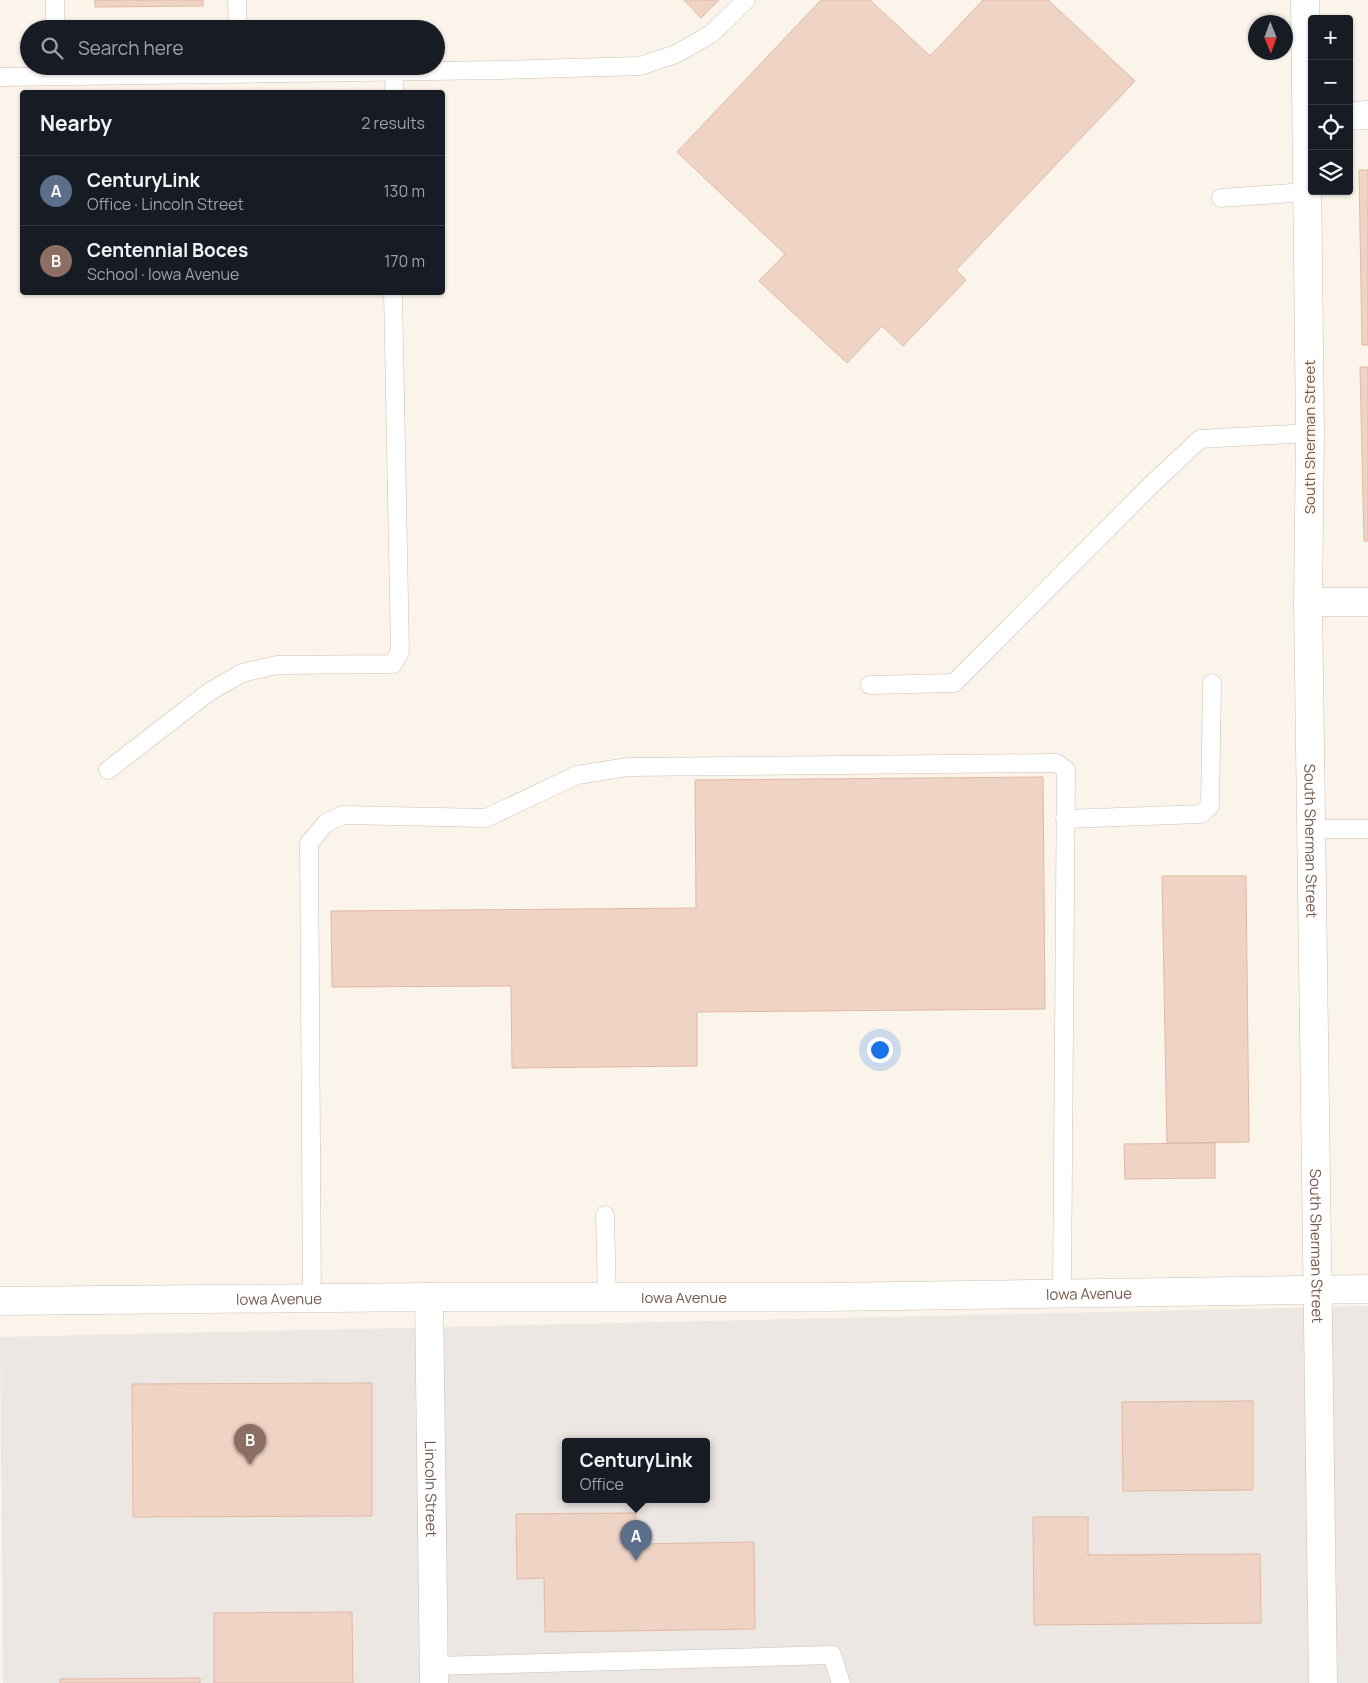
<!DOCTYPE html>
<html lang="en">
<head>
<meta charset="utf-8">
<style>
  :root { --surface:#171b24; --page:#20242c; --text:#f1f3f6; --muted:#9ea1a6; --line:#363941; --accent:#8c9099 }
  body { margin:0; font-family:Manrope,sans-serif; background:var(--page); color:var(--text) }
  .controls { position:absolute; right:15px; top:15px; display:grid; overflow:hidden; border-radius:5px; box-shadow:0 1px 4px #0004 }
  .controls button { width:45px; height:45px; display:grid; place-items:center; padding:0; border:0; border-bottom:1px solid var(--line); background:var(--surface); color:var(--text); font:25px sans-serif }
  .compass { position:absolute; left:1248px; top:15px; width:45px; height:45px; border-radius:50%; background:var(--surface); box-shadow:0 1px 4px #0004; rotate:179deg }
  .you { position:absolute; left:879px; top:1049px; width:18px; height:18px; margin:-12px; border:4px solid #fff; border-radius:50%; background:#1a73e8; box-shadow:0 0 0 8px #1a73e833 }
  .badge { display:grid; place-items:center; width:32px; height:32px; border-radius:50%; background:var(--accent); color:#fff; font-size:16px; font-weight:700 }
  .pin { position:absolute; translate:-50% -41px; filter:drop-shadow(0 1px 2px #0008) }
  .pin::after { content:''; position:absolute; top:26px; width:18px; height:15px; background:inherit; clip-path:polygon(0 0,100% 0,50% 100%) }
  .popup { position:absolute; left:562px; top:1438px; width:148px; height:65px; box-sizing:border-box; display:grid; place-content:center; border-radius:5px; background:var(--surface); filter:drop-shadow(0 1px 4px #0005); font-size:16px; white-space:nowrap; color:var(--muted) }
  .popup b { font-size:19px; color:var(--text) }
  .popup::after { content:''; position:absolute; left:50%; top:100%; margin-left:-10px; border:10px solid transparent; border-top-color:var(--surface) }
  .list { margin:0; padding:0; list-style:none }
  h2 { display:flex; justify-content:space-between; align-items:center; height:65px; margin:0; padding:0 20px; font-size:21px }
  h2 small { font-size:16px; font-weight:400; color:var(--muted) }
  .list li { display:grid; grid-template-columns:32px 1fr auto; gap:15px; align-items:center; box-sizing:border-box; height:70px; padding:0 20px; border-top:1px solid var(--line) }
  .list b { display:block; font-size:19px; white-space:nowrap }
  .list p { margin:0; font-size:16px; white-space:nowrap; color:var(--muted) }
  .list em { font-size:16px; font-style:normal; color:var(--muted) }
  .icon { flex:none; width:28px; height:28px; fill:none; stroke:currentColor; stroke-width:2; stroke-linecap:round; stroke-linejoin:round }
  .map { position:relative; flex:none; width:1368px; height:1683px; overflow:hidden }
  .search { position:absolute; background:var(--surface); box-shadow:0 1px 4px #0004; left:20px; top:20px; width:425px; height:55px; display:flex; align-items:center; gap:12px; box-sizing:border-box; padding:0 18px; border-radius:28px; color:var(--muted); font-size:19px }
  .panel { position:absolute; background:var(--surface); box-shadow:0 1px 4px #0004; left:20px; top:90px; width:425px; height:205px; border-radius:5px }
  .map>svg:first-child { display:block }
  .industrial { fill:#ede7e3; fill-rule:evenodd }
  .building { fill:#efd3c4; stroke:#e0b9a5 }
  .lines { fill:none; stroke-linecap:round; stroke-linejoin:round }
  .lane-casing { stroke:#cfbeb3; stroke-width:19 }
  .street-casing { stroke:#cfbeb3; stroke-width:29 }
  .lane { stroke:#fff; stroke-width:18 }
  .street { stroke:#fff; stroke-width:28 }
  .labels { text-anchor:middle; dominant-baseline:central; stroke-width:4; stroke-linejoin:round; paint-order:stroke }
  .street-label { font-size:15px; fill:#755a4f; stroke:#fef8f1 }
</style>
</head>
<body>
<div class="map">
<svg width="1368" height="1683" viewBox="0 0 1368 1683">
  <rect width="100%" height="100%" fill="#fbf4ea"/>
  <path class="industrial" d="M1368,1306V1683H3L0,1337ZM566,1442H706V1500H566Z"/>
  <path class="building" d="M95,0H203V6L95,7Z
    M684,0H719L701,18Z
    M821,0H870L930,56L983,0H1048L1135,81L956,270L966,280L903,346L882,326L847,363L759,281L785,254L677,152Z
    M1359,170H1368V345H1362Z
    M1360,367H1368V541H1364Z
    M1043,777L1045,1009L697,1012V1066L512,1068L511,986L332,987L331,911L696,908L695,780Z
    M1162,876H1246L1249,1142L1167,1143Z
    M1215,1143V1178L1125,1179L1124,1144Z
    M372,1383V1516L133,1517L132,1384Z
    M1253,1401V1490L1123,1491L1122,1402Z
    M636,1513V1544L754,1542L755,1629L545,1632L544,1578L517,1579L516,1514Z
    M1033,1517H1088V1555L1260,1554L1261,1623L1034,1625Z
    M352,1612L353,1683H214V1613Z
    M200,1678V1683H60V1679Z"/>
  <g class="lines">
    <defs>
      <path id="lane" d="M55,0V29
        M237,0L238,29
        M0,77L500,70L640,66L676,54L711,34L746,0
        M394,92L395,71
        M1221,198L1307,192
        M870,685L954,683L1150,486L1200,439L1310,433
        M108,770L209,692L242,673L277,665L393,664L400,652L393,292
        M1065,819L1201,814L1210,806L1212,683
        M1312,829H1368
        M605,1215L607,1297
        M312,1298L309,843L326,823L343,815L486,818L577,775L628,767L1057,763L1066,770L1062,1293
        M434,1666L832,1655L841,1683"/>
      <g id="street">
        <path id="s1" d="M1305,0L1310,433L1308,602L1323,1683"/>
        <path d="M1349,116L1368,115"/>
        <path d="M1308,602H1368"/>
        <path id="s2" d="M429,1297L434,1683"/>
        <path id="s3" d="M0,1301L429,1297H828L1368,1289"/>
      </g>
    </defs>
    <use href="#lane" class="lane-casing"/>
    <use href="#street" class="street-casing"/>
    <use href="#lane" class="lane"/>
    <use href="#street" class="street"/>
  </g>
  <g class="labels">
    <g class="street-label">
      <text transform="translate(1309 437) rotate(-90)">South Sherman Street</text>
      <text stroke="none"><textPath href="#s1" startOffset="841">South Sherman Street</textPath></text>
      <text stroke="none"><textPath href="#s1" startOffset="1246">South Sherman Street</textPath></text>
      <text stroke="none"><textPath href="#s3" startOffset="1089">Iowa Avenue</textPath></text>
      <text stroke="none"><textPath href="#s3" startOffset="684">Iowa Avenue</textPath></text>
      <text stroke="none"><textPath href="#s3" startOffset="279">Iowa Avenue</textPath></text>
      <text stroke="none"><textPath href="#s2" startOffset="192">Lincoln Street</textPath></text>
    </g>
  </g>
</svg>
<div class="controls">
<button>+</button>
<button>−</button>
<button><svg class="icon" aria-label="locate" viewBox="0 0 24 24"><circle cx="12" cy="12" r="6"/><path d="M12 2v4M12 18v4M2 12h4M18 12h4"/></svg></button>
<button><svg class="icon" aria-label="layers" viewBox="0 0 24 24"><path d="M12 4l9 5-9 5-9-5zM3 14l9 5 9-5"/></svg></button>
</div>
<svg class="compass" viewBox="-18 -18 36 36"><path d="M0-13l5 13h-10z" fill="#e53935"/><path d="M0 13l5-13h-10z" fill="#9ea1a6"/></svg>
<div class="you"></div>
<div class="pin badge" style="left:636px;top:1561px;background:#5c6f8a">A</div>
<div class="popup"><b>CenturyLink</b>Office</div>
<div class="pin badge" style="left:250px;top:1465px;background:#8d6e63">B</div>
<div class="search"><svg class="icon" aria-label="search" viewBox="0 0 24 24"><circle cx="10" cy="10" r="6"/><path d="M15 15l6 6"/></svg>Search here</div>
<section class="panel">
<h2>Nearby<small>2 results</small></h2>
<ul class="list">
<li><span class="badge" style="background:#5c6f8a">A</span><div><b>CenturyLink</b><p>Office · Lincoln Street</p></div><em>130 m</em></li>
<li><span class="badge" style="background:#8d6e63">B</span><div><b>Centennial Boces</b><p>School · Iowa Avenue</p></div><em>170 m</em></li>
</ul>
</section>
</div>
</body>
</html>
